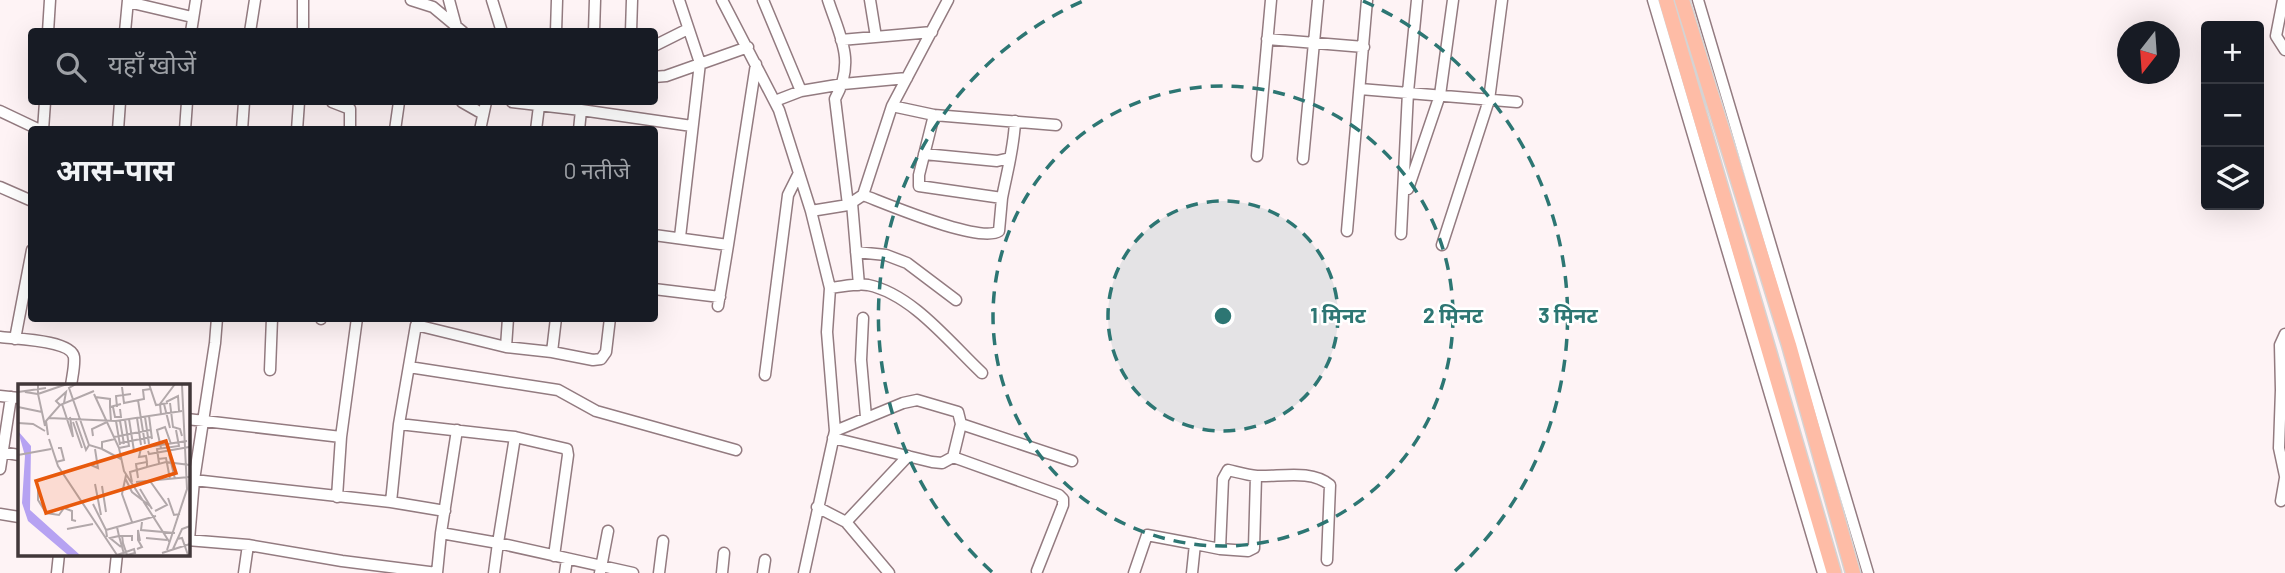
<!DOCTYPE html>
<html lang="hi">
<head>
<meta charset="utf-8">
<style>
  :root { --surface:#171b24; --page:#242831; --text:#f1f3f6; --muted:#9ea1a6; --line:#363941 }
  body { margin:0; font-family:Barlow,"Noto Sans Devanagari",sans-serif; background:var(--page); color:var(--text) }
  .controls { position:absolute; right:21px; top:21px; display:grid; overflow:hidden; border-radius:7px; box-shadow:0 7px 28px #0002 }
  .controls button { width:63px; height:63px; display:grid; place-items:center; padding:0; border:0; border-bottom:2px solid var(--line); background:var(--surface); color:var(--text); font:35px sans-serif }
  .compass { position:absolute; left:2117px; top:21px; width:63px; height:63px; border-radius:50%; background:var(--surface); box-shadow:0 7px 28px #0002; rotate:197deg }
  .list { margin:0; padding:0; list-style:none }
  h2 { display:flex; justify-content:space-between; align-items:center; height:91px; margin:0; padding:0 28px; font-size:30px }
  h2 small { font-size:23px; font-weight:400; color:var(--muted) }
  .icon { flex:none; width:38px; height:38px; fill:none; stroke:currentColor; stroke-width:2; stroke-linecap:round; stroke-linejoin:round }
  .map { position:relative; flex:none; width:2285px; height:573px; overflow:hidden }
  .search { position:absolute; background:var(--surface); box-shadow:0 7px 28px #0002; left:28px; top:28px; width:630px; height:77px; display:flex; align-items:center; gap:18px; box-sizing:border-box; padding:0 24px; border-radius:7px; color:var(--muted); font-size:26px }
  .panel { position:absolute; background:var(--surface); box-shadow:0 7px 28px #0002; left:28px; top:126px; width:630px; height:196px; border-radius:7px }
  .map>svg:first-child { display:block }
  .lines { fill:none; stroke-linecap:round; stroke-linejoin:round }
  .minor-casing { stroke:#937b80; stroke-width:13 }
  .major-casing { stroke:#d5d3d3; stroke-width:17 }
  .minor { stroke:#fff; stroke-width:10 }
  .major { stroke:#febca6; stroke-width:14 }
  .ring { fill:none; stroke:#2d7673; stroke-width:3.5; stroke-dasharray:12 9 }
  .inset-road { fill:none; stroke:#b2a8aa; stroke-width:2 }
  .view { fill:#e8590c; fill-opacity:0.15; stroke:#e8590c; stroke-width:3.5 }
  .inset-edge { fill:none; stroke:#413739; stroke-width:3.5 }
  .centre { fill:#2d7673; stroke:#fff; stroke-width:3.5 }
  .ring-label { font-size:21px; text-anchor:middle; font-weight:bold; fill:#2d7673; stroke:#fff; stroke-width:5; stroke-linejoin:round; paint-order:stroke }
</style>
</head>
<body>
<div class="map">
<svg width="2285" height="573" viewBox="0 0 2285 573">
  <rect width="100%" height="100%" fill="#fef3f5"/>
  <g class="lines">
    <defs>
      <path id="minor" d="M411,0L433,7L463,32
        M449,0L456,26
        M492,0L502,32
        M679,0L700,63L680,237
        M722,0L779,110L811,211L830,288L827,332L835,431L804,573
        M763,0L801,91L775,101
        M828,0C840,37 856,61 835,99L848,205
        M870,0L876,37
        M1653,0L1823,573
        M1698,0L1868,573
        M2283,0L2276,36L2285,50
        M128,2L192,17
        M48,32L50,0
        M125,32L128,0
        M191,32L196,0
        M250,32L255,0
        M303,32V0
        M556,32L557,0
        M594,32L595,0
        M631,32L632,0
        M1267,39L1364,47
        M841,40L932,32
        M654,46L688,29
        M654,77L666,76L748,47
        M1360,89L1517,102
        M801,91L843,84L907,78
        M332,102L350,109V130
        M462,102L483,114
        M512,102L581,110L579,130
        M892,106L934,115L1056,125
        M581,110L692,126
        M0,111L40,130
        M43,130L45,102
        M118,130L120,102
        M185,130L187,102
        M242,130L244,102
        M297,130L299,102
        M395,130L399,102
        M480,130L486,102
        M536,130L539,106
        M924,154L997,161L1010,158
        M1257,156L1271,0
        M1303,159L1318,0
        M0,187L32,201
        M1408,189L1440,95L1453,0
        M863,195C887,204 980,244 999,231L1002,198L919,186V175L934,115
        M1002,198C1007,172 1014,148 1015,121
        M852,203L859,285
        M811,211L848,205L863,195L892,106L948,0
        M1347,231L1367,0
        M1401,234L1408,92L1417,0
        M654,235L728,245L756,64
        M1442,245L1489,100L1502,0
        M856,252L886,255L907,263L956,300
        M830,288C842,287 856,283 868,285C912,294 950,343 982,373
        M654,289L720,297
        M718,306L728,245
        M863,318L861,360L866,417
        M321,319V318
        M2285,334L2280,345L2281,390L2279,448L2285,476
        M0,337C15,339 71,340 74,357C75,366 72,377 71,386
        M15,339L32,250
        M506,347L508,318
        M552,352L556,318
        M409,367L558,390L596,411L736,450
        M270,370L272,318
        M765,375L788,195L799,173
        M0,396L19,398
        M187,419L341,437L337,497
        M961,424L1072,461
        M835,431L903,403L917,400L958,412L961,424L953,457L1059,495L1063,499V505L1037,571
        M341,437L357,318
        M515,437L567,449L568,455L554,556
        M833,438L932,462L942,463L953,457
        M0,452L19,455
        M0,469L11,397
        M187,479L194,480L215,343L217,318
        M2281,501L2285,478
        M391,502L445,511
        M817,507L846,522L889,573
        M0,514L19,517
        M846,522L908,456
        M441,533L457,430
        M187,540L248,545L342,561L437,573L441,533L498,543L515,437L399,424L416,325L506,347L552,352L593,360L601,359L606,352L610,318
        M189,540L194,480L391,502L399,424
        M1220,549L1248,551L1254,548L1256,476
        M57,573L59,554
        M115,573L117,554
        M244,573L248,545
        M494,573L498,543L633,573
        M565,573L567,559
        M600,573L608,531
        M659,573L663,541
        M722,573L724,553
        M763,573L765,560
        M1134,573L1147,535L1195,544
        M1192,573L1195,544L1220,549L1223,479L1228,470C1237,472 1247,475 1257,476C1280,477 1311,469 1330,485L1327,560"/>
      <path id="major" d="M1666,0L1834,573
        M1682,0L1789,345L1853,573"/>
    </defs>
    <use href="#minor" class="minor-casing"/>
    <use href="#major" class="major-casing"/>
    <use href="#minor" class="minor"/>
    <use href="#major" class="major"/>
  </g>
  <circle cx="1223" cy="316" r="115" fill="#2d7673" fill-opacity=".12"/>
  <g class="ring">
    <circle cx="1223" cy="316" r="115"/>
    <circle cx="1223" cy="316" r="230"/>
    <path d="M992 572A345 345 0 0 1 1083 1M1363 1A345 345 0 0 1 1454 572"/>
  </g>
  <g transform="translate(18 384)">
    <rect width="172" height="172" fill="#fef3f5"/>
    <path d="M0,47L13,62L12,126L62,171H50L10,137L4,119L7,72Z" fill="#b6a2f2"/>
    <path class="inset-road" d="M58,0L51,4L71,61L84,65V58L97,55M131,0L138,21L150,19M104,3L106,19L126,15L125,6L133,5M0,8L28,4M7,8L20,10V0M76,10L101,64L106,87L152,159M77,13L92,15V23M120,16L127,60M148,18L160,12L161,27M152,19L155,43L162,45L164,52M44,20L55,53L52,33M146,20L152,44M42,21L38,17L48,8L46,19M0,23L24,28M95,23L97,33H103L102,25M99,23L98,12L113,10M143,30L142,20L157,0M131,32L134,55M127,33L131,60M31,34L98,37L164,27M119,34L123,61M111,35L116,67M58,37L68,66L71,61M93,37L92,23L103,20M98,37L102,61M102,37L106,60M55,38L64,64M0,39L15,40L27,47M27,42L20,10L49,0M30,51L28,37L42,21L76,7M75,52L74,45L89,38M96,53L132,46M31,55L40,82L99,171M102,59L133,53M101,64L111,62L107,36M143,64L139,46L147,43L153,60M84,65L103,75M130,67L131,70L171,63M151,70L157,95M0,71L33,65M140,75L148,74L152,95M38,78L46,76L43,64H40M129,78V83L148,78L172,81M141,79L139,65L161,62L158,46M73,81L80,84L77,65M108,91L104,110L114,138M107,94L114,108L132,122M120,94L118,80L129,78L128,72L121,73L123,64L169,57M132,97L149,121L137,127M114,98L112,88L129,83M118,98L171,93M77,100L83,131M20,101V116L28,129L41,131L46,124L54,127V136L58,137M84,102L88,128M122,105L134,125M150,114L156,131L162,130M75,120L88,146M124,138L123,146L157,149M99,143L101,152H114V157M49,145L75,140M89,153L88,146L138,132M128,154L149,156M159,155L164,154L170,171M103,163L92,154L101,152L106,170M119,165L124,163L120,156V146L122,157M155,165L164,145L172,142M149,166L169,105L164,1M144,169L172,160M99,171L108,168L116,165L117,169L109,171L105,159L104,151"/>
    <path class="view" d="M148,57L158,89L28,129L18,97Z"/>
    <rect width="172" height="172" class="inset-edge"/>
  </g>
  <circle cx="1223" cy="316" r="10" class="centre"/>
  <g class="ring-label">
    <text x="1338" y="323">1 मिनट</text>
    <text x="1453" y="323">2 मिनट</text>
    <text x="1568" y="323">3 मिनट</text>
  </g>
</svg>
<div class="controls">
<button>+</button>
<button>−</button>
<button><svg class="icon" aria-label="layers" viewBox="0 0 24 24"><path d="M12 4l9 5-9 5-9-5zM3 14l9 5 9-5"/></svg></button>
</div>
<svg class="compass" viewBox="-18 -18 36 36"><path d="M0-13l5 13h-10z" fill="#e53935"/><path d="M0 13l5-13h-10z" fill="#9ea1a6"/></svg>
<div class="search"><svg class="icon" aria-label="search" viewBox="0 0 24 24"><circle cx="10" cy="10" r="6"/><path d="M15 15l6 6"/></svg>यहाँ खोजें</div>
<section class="panel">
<h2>आस-पास<small>0 नतीजे</small></h2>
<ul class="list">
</ul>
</section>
</div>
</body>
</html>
